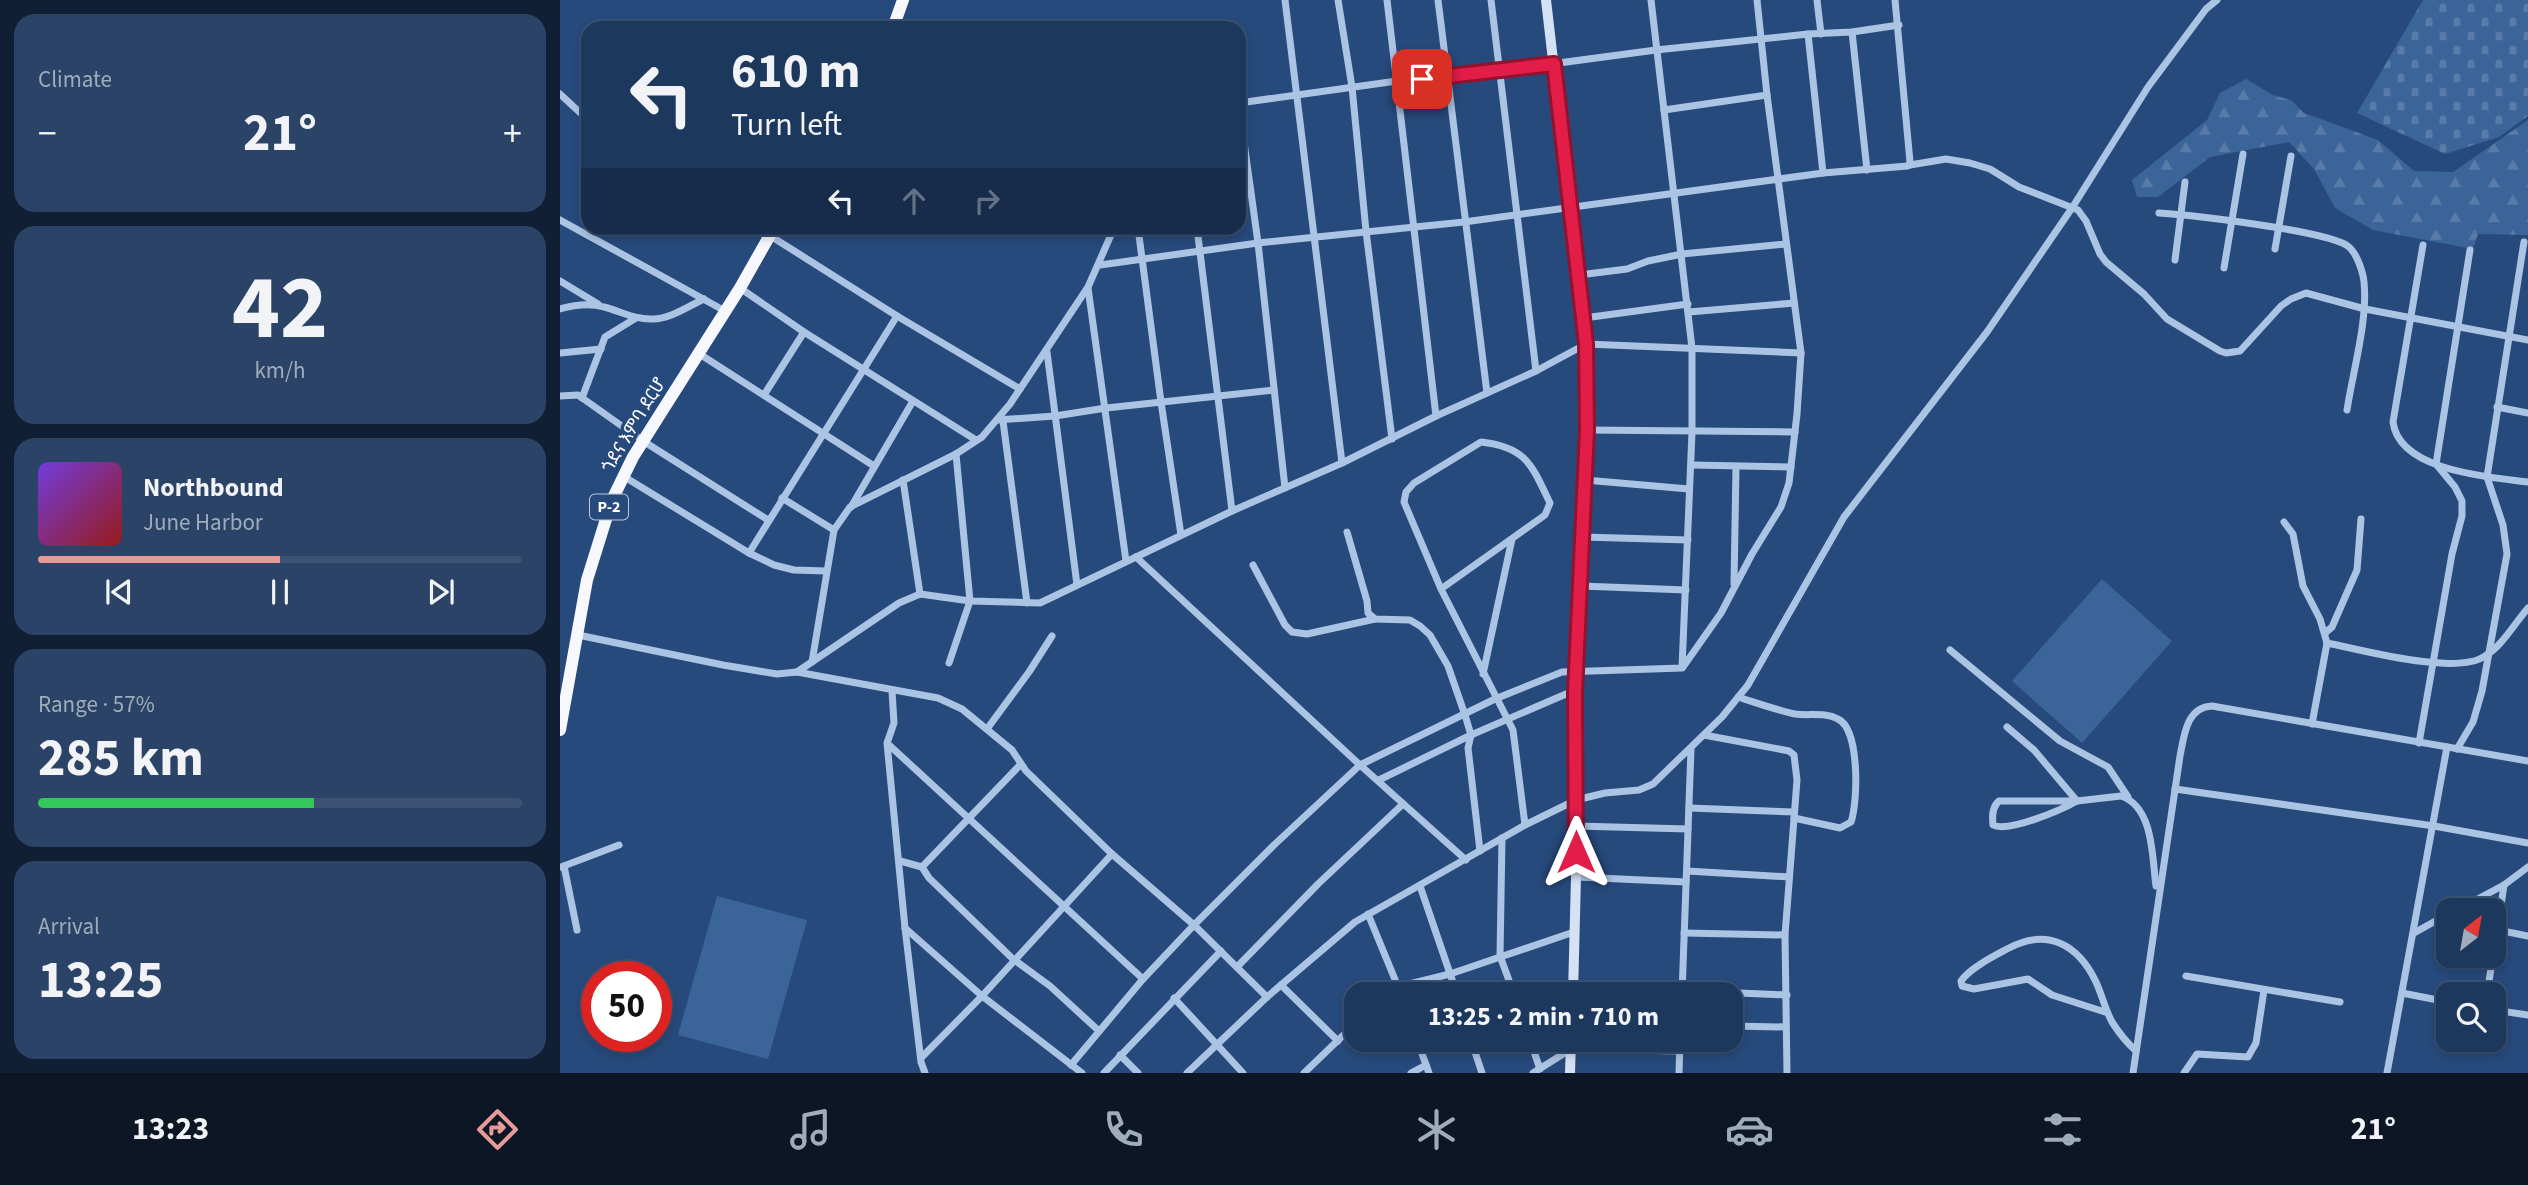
<!DOCTYPE html>
<meta charset="utf-8">
<style>
:root{--surface:#1d385d;--page:#2a4366;--text:#f1f3f6;--muted:#a0acbc;--line:#3b5272;--accent:#e69b98}
body{margin:0;font-family:"Source Sans 3","Noto Sans Ethiopic",sans-serif;background:var(--page);color:var(--text);height:100vh;display:flex;flex-direction:column;font-size:26px;white-space:nowrap}
*{box-sizing:border-box;margin:0}
p{font-size:23px;color:var(--muted)}
.icon{flex:none;width:38px;height:38px;fill:none;stroke:currentColor;stroke-width:2;stroke-linecap:round;stroke-linejoin:round}
.map{position:relative;flex:1;overflow:hidden}
.drawer{display:flex;flex-direction:column;gap:14px;padding:14px;background:#101f33;width:560px}
.drawer>*{flex:none}
.top-card{position:absolute;left:21px;top:21px;width:665px;height:214px;border-radius:21px;box-shadow:0 4px 10px #0003,0 0 0 2px var(--line);background:#1d385d;color:var(--text);overflow:hidden}
.needle{width:46px;rotate:31deg}
.tools{position:absolute;left:1876px;top:898px;display:grid;gap:14px}
.tools a{display:grid;place-items:center;width:70px;height:70px;border-radius:14px;background:var(--surface);box-shadow:0 4px 10px #0003,0 0 0 2px var(--line);font-size:35px}
.speed{position:absolute;left:21px;top:961px;display:flex;gap:14px;font-size:35px;font-weight:700;text-align:center}
.speed>*{display:grid;place-content:center;width:91px;height:91px;border-radius:50%;background:var(--surface);box-shadow:0 4px 10px #0003,0 0 0 2px var(--line);line-height:1}
.speed .limit{border:10px solid #d22;background:#fff;color:#111}
.pin{position:absolute;display:grid;place-items:center;width:60px;height:60px;color:#fff;margin:-30px;border-radius:14px;box-shadow:0 4px 10px #0006}
.me{position:absolute;width:77px;margin:-38px;rotate:0deg;stroke-linejoin:round;filter:drop-shadow(0 0 5px #0008)}
.turn{display:flex;align-items:center;gap:24px;height:147px;padding:0 35px;font-size:32px}
.turn .icon{width:91px;height:91px;stroke-width:2.5}
.turn b{display:block;font-size:49px;line-height:60px}
.lanes{display:flex;align-items:center;height:66px;padding:0 35px;background:#0003;justify-content:center;gap:35px;direction:ltr}
.lanes .off{opacity:.35}
.big{font-size:52px;font-weight:700;line-height:1.1}
.drawer .tile{flex:1;display:flex;flex-direction:column;justify-content:center;gap:10px;min-width:0;padding:0 24px;border-radius:21px;background:var(--page)}
.drawer .dial{align-items:center;gap:0}
.dial b{font-size:91px;line-height:1}
.song{display:flex;align-items:center;gap:21px}
.cover{width:84px;height:84px;border-radius:10px;background:linear-gradient(135deg,hsl(260 70% 55%),hsl(0 70% 35%))}
.played{height:7px;border-radius:4px;background:linear-gradient(90deg,var(--accent) 50%,var(--line) 50%)}
.keys{display:flex;justify-content:space-around;direction:ltr}
.heat{display:flex;justify-content:space-between;align-items:center;font-size:38px;direction:ltr}
.charge{height:10px;border-radius:5px;background:linear-gradient(90deg,#34c759 57%,var(--line) 0)}
.trip{position:absolute;left:784px;top:982px;width:399px;height:70px;border-radius:21px;background:var(--surface);box-shadow:0 4px 10px #0003,0 0 0 2px var(--line);font-weight:700;line-height:70px;text-align:center}
.menu{display:flex;height:112px;justify-content:space-around;align-items:center;background:#0c1625;color:var(--muted)}
.menu .icon{width:49px;height:49px}
.menu .active{color:var(--accent)}
.menu b{font-size:32px;color:var(--text)}
main{display:flex;flex:1;min-height:0}
.map>svg:first-child{display:block}
</style>
<main>
<section class="drawer">
<div class="tile"><p>Climate</p>
<div class="heat"><a>−</a><b class="big">21°</b><a>+</a></div>
</div>
<div class="tile dial"><b>42</b><p>km/h</p></div>
<div class="tile">
<div class="song"><i class="cover"></i><div><b>Northbound</b><p>June Harbor</p></div></div>
<div class="played"></div>
<div class="keys"><svg class="icon" aria-label="previous" viewBox="0 0 24 24"><path d="M18 5L8 12l10 7zM5 5v14"/></svg><svg class="icon" aria-label="pause" viewBox="0 0 24 24"><path d="M8 5v14M16 5v14"/></svg><svg class="icon" aria-label="next" viewBox="0 0 24 24"><path d="M6 5l10 7-10 7zM19 5v14"/></svg></div>
</div>
<div class="tile"><p>Range · 57%</p><b class="big">285 km</b><div class="charge"></div></div>
<div class="tile"><p>Arrival</p><b class="big">13:25</b></div>
</section>
<div class="map">
<svg width="1968" height="1073" viewBox="0 0 1968 1073">
<defs>
<pattern id="forest-firs" width="22" height="20" patternUnits="userSpaceOnUse" patternTransform="scale(1.75)"><rect width="22" height="20" fill="#3b6499"/><path d="M5 1l3.5 6h-7zM16 11l3.5 6h-7z" fill="#587ba8"/></pattern>
<pattern id="cemetery-stones" width="16" height="16" patternUnits="userSpaceOnUse" patternTransform="scale(1.75)"><rect width="16" height="16" fill="#3b6499"/><path d="M2 7V4a2 2 0 0 1 4 0v3zM10 15v-3a2 2 0 0 1 4 0v3z" fill="#587ba8"/></pattern>
</defs>
<rect width="100%" height="100%" fill="#274a7c"/>
<!-- green -->
<g fill="#3b6499">
<path d="M 1542,579 L 1612,641 L 1522,743 L 1452,681 Z"/>
<path d="M 157,896 L 247,920 L 208,1059 L 118,1035 Z"/>
</g>
<!-- forest -->
<path fill="url(#forest-firs)" d="M 1686,79 L 1713,95 L 1731,100 L 1744,113 L 1818,140 L 1854,171 L 1893,172 L 1968,120 L 1968,235 L 1918,234 L 1913,249 L 1813,230 L 1775,208 L 1754,169 L 1729,142 L 1650,157 L 1598,197 L 1577,197 L 1572,180 L 1647,120 L 1660,93 Z"/>
<!-- cemetery -->
<path fill="url(#cemetery-stones)" d="M 1863,0 L 1968,0 L 1968,116 L 1939,137 L 1885,154 L 1797,113 Z"/>
<g fill="none" stroke-linecap="round" stroke-linejoin="round">
<!-- minor -->
<g stroke="#acc4e4" stroke-width="7">
<path d="M 725,0 L 782,463"/>
<path d="M 778,0 L 792,87 L 806,231 L 832,439"/>
<path d="M 827,0 L 876,416"/>
<path d="M 878,0 L 927,393"/>
<path d="M 931,0 L 976,371"/>
<path d="M 1257,0 L 1261,34"/>
<path d="M 1292,32 L 1307,170"/>
<path d="M 1248,34 L 1263,173"/>
<path d="M 0,94 L 28,120"/>
<path d="M 679,103 L 837,81 L 939,71 L 1096,50 L 1248,34 L 1292,32 L 1339,25"/>
<path d="M 679,106 L 698,243 L 725,488"/>
<path d="M 1104,110 L 1207,95"/>
<path d="M 1350,165 L 1386,159 L 1410,163 L 1430,169 L 1459,187 L 1518,210 L 1526,221 L 1540,254 L 1546,262 L 1584,294 L 1607,319 L 1660,351 L 1666,353 L 1680,351 L 1721,306 L 1731,299 L 1746,293 L 1805,309 L 1968,340"/>
<path d="M 1599,213 C 1630,215 1771,231 1789,247 C 1797,254 1803,272 1804,282 C 1808,320 1793,371 1787,410"/>
<path d="M 0,220 L 165,311"/>
<path d="M 170,228 L 209,235 L 337,316 L 460,389 L 528,287 L 554,228"/>
<path d="M 578,228 L 601,402 L 621,535"/>
<path d="M 637,228 L 672,511"/>
<path d="M 1863,245 L 1833,422 C 1839,471 1929,477 1968,482"/>
<path d="M 1715,249 L 1731,156"/>
<path d="M 1615,260 L 1625,182"/>
<path d="M 540,265 L 698,243 L 904,222 L 1263,173 L 1348,166 L 1350,162 L 1335,0"/>
<path d="M 1664,268 L 1683,154"/>
<path d="M 1019,275 L 1067,269 L 1088,261 L 1122,254 L 1226,244"/>
<path d="M 0,281 L 38,304"/>
<path d="M 180,288 L 244,332 L 416,440"/>
<path d="M 528,288 L 566,561"/>
<path d="M 0,309 C 14,305 30,303 44,307 C 60,311 75,320 93,319 C 110,319 129,306 144,299"/>
<path d="M 1129,312 L 1234,303"/>
<path d="M 1024,318 L 1128,304"/>
<path d="M 487,352 L 517,585"/>
<path d="M 0,353 L 41,349"/>
<path d="M 138,353 L 314,466"/>
<path d="M 204,395 L 244,332"/>
<path d="M 0,396 L 18,395 L 83,441 L 208,520"/>
<path d="M 22,398 L 45,337 L 76,318"/>
<path d="M 1937,407 L 1968,413"/>
<path d="M 437,420 L 495,416 L 546,408 L 714,390"/>
<path d="M 443,421 L 467,603"/>
<path d="M 1027,430 L 1235,432"/>
<path d="M 1131,465 L 1231,467"/>
<path d="M 63,476 L 189,553 L 214,565 L 234,570 L 266,571"/>
<path d="M 343,480 L 360,594"/>
<path d="M 1025,480 L 1129,489"/>
<path d="M 222,498 L 274,530"/>
<path d="M 291,507 L 353,401"/>
<path d="M 1724,522 L 1733,534 L 1743,586 L 1760,619 L 1767,643 L 1752,724"/>
<path d="M 787,532 L 807,601 L 808,613 L 815,619 L 850,620 L 860,626 L 870,635 L 888,666 L 905,715 L 911,735 L 908,748 L 920,851"/>
<path d="M 1022,537 L 1128,540"/>
<path d="M 189,553 L 337,316"/>
<path d="M 576,557 L 800,765 L 906,860"/>
<path d="M 693,565 L 725,625 L 732,632 L 747,634 L 815,619"/>
<path d="M 1174,584 L 1176,467"/>
<path d="M 1021,586 L 1126,590"/>
<path d="M 881,589 L 985,515 L 990,503 C 972,466 967,447 921,442 L 854,483 L 846,492 L 844,502 L 881,589 L 953,730 L 965,825"/>
<path d="M 1765,633 L 1772,627 L 1797,570 L 1801,519"/>
<path d="M 18,635 L 163,665 L 217,674 L 237,672 L 378,698 L 402,709 L 452,750 L 466,771 L 552,854 L 634,925 L 707,997"/>
<path d="M 1767,643 C 1802,650 1897,676 1925,656 C 1943,645 1954,624 1968,608"/>
<path d="M 1390,650 L 1500,741 L 1548,767 L 1568,797"/>
<path d="M 252,662 L 274,530 L 290,507 L 396,454 L 422,437 L 450,404 L 460,389"/>
<path d="M 389,663 L 410,601 L 396,454"/>
<path d="M 1123,667 L 1161,613 L 1192,554 L 1221,507 L 1229,483 L 1237,414 L 1241,353 L 1207,95 L 1197,0"/>
<path d="M 237,672 L 339,603 L 360,594 L 410,601 L 480,603 L 672,511 L 782,463 L 876,416 L 976,371 L 1026,344 L 1241,353"/>
<path d="M 923,674 L 952,539"/>
<path d="M 332,691 L 334,723 L 327,743 L 345,928 L 361,1062 L 365,1073"/>
<path d="M 1178,697 C 1197,703 1216,710 1235,714 C 1249,716 1265,712 1278,719 C 1300,729 1298,802 1291,822 L 1280,828 L 1234,818"/>
<path d="M 1447,727 L 1474,750 L 1517,801"/>
<path d="M 427,729 L 469,672 L 492,636"/>
<path d="M 1144,735 L 1229,751 L 1234,755 L 1237,780 L 1225,935 L 1227,1073"/>
<path d="M 1859,743 L 1892,554 L 1902,516 L 1902,501 L 1895,487 L 1876,464 L 1910,250"/>
<path d="M 328,744 L 583,979"/>
<path d="M 1897,749 L 1913,722 L 1922,691 L 1947,554 L 1943,525 L 1927,477 L 1964,242"/>
<path d="M 819,780 L 911,735 L 1006,694 L 1015,693"/>
<path d="M 1615,789 L 1874,826 L 1968,843"/>
<path d="M 1517,801 C 1501,810 1448,833 1433,825 C 1432,816 1432,807 1439,801 L 1517,801 L 1561,796 C 1594,807 1592,858 1596,886"/>
<path d="M 1129,808 L 1234,812"/>
<path d="M 1016,826 L 1128,829"/>
<path d="M 942,838 L 940,956 L 954,994"/>
<path d="M 340,861 L 362,867 L 369,878 L 453,959 L 490,986 L 539,1031"/>
<path d="M 4,866 L 17,930"/>
<path d="M 1,867 L 59,845"/>
<path d="M 362,867 L 460,765"/>
<path d="M 1127,871 L 1229,877"/>
<path d="M 1016,877 L 1126,882"/>
<path d="M 860,886 L 897,994"/>
<path d="M 1897,910 L 1944,885 L 1968,867"/>
<path d="M 808,914 L 841,994"/>
<path d="M 345,928 L 422,996 L 522,1073"/>
<path d="M 1938,930 L 1968,936"/>
<path d="M 1124,933 L 1225,935"/>
<path d="M 1854,933 L 1888,914"/>
<path d="M 1934,953 L 1944,885"/>
<path d="M 677,967 L 758,884 L 843,804"/>
<path d="M 1626,976 L 1780,1002"/>
<path d="M 721,985 L 778,1041"/>
<path d="M 1013,986 L 1227,995"/>
<path d="M 1842,993 L 1888,1002"/>
<path d="M 825,994 L 833,988 L 890,974 L 1014,932"/>
<path d="M 1122,994 L 1131,749"/>
<path d="M 1927,994 L 1933,956"/>
<path d="M 614,998 L 683,1073"/>
<path d="M 1934,1010 L 1968,1015"/>
<path d="M 1548,1013 L 1492,995 L 1468,979 L 1414,989 L 1402,986 L 1401,981 C 1410,968 1434,956 1449,948 C 1487,928 1518,944 1536,982 C 1542,995 1545,1009 1552,1022 C 1559,1033 1566,1042 1576,1051"/>
<path d="M 1171,1026 L 1226,1027"/>
<path d="M 857,1040 L 869,1073"/>
<path d="M 911,1040 L 922,1073"/>
<path d="M 970,1040 L 980,1069"/>
<path d="M 560,1055 L 578,1073"/>
<path d="M 361,1058 L 422,996 L 552,854"/>
<path d="M 511,1065 L 583,979 L 634,925 L 714,845 L 800,765 L 935,699 L 1002,672 L 1122,668 L 1132,432 L 1132,348 L 1091,0"/>
<path d="M 544,1073 L 661,951"/>
<path d="M 627,1073 L 707,997 L 795,922 L 965,825 L 1016,800 L 1045,793 L 1079,790 L 1093,784 L 1162,717 L 1188,685 L 1284,517 L 1427,332 L 1512,208 L 1588,87 L 1646,9 L 1657,0"/>
<path d="M 744,1073 L 796,1023"/>
<path d="M 851,1073 L 866,1065"/>
<path d="M 973,1073 L 1011,1049 L 1119,1051"/>
<path d="M 1119,1073 L 1120,1040"/>
<path d="M 1573,1073 L 1620,756 C 1624,737 1626,707 1652,706 L 1968,761"/>
<path d="M 1624,1073 L 1637,1054 L 1688,1057 L 1696,1043 L 1704,990"/>
<path d="M 1827,1073 L 1887,747"/>
</g>
<!-- secondary -->
<g stroke="#d5e2f4" stroke-width="10">
<path d="M 986,0 L 1026,344 L 1027,430 L 1015,693 L 1016,877 L 1013,994"/>
<path d="M 1010,1073 L 1011,1040"/>
</g>
<!-- trunk -->
<g stroke="#f6f8fe" stroke-width="12">
<path d="M 333,28 L 343,0"/>
<path d="M 0,730 L 27,580 L 52,500 L 73,457 L 180,288 L 214,228"/>
</g>
</g>
<g fill="none" stroke-linecap="round" stroke-linejoin="round">
<defs>
<path id="route" d="M 862,79 L 994,64 L 1026,344 L 1027,430 L 1015,693 L 1016,852"/>
</defs>
<!-- route casing -->
<use href="#route" stroke="#92132f" stroke-width="18"/>
<!-- route -->
<use href="#route" stroke="#e11d48" stroke-width="12"/>
</g>
<g text-anchor="middle" dominant-baseline="central" stroke-width="7" stroke-linejoin="round" paint-order="stroke">
<!-- shield labels -->
<rect fill="#274a7c" stroke="#bec9d8" stroke-width="2" x="30" y="494.5" width="38" height="25" rx="5"/>
<g font-size="16" font-weight="bold" fill="#fff">
<text x="49" y="507">P-2</text>
</g>
<!-- street labels -->
<g font-size="18" fill="#fff" stroke="#274a7c">
<text transform="translate(74 425) rotate(-59)">ጎደና እምባ ደርሆ</text>
</g>
</g>
</svg>
<div class="tools">
<a><svg class="needle" viewBox="-14 -14 28 28"><path d="M0-13l5 13h-10z" fill="#e53935"/><path d="M0 13l5-13h-10z" fill="#a0acbc"/></svg></a>
<a><svg class="icon" aria-label="search" viewBox="0 0 24 24"><circle cx="10" cy="10" r="6"/><path d="M15 15l6 6"/></svg></a>
</div>
<div class="speed"><div class="limit">50</div></div>
<div class="pin" style="left:862px;top:79px;background:#d93025"><svg class="icon" aria-label="arrive" viewBox="0 0 24 24"><path d="M6 21V4h12l-3 4 3 4H6"/></svg></div>
<svg class="me" style="left:1016px;top:852px" viewBox="-20 -20 40 40"><path d="M0-17L14 15 0 8-14 15z" fill="#e11d48" stroke="#fff" stroke-width="4"/></svg>
<div class="trip">13:25 · 2 min · 710 m</div>
<div class="top-card">
<div class="turn"><svg class="icon" aria-label="left" viewBox="0 0 24 24"><path d="M17 20v-9H6M10 6l-5 5 5 5"/></svg><div><b>610 m</b>Turn left</div></div>
<div class="lanes"><svg class="icon" aria-label="left" viewBox="0 0 24 24"><path d="M17 20v-9H6M10 6l-5 5 5 5"/></svg><svg class="icon off" aria-label="ahead" viewBox="0 0 24 24"><path d="M12 20V5M6 11l6-6 6 6"/></svg><svg class="icon off" aria-label="right" viewBox="0 0 24 24"><path d="M7 20v-9h11M14 6l5 5-5 5"/></svg></div>
</div>
</div>
</main>
<nav class="menu">
<b>13:23</b>
<svg class="icon active" aria-label="directions" viewBox="0 0 24 24"><path d="M12 3l9 9-9 9-9-9zM9 14v-3h6M13 9l2 2-2 2"/></svg>
<svg class="icon" aria-label="music" viewBox="0 0 24 24"><path d="M9 18V5l10-2v13"/><circle cx="6" cy="18" r="3"/><circle cx="16" cy="16" r="3"/></svg>
<svg class="icon" aria-label="phone" viewBox="0 0 24 24"><path d="M5 4h4l2 5-3 2q2 4 5 5l2-3 5 2v4C11 20 4 13 5 4z"/></svg>
<svg class="icon" aria-label="climate" viewBox="0 0 24 24"><path d="M12 3v18M4 7l16 10M4 17L20 7"/></svg>
<svg class="icon" aria-label="car" viewBox="0 0 24 24"><path d="M5 17H2v-5l4-1 3-4h7l3 4 3 1v5h-3M9 17h6M6 11h13"/><circle cx="7" cy="17" r="2"/><circle cx="17" cy="17" r="2"/></svg>
<svg class="icon" aria-label="filters" viewBox="0 0 24 24"><path d="M4 7h16M4 17h16"/><circle cx="9" cy="7" r="2"/><circle cx="15" cy="17" r="2"/></svg>
<b>21°</b>
</nav>
